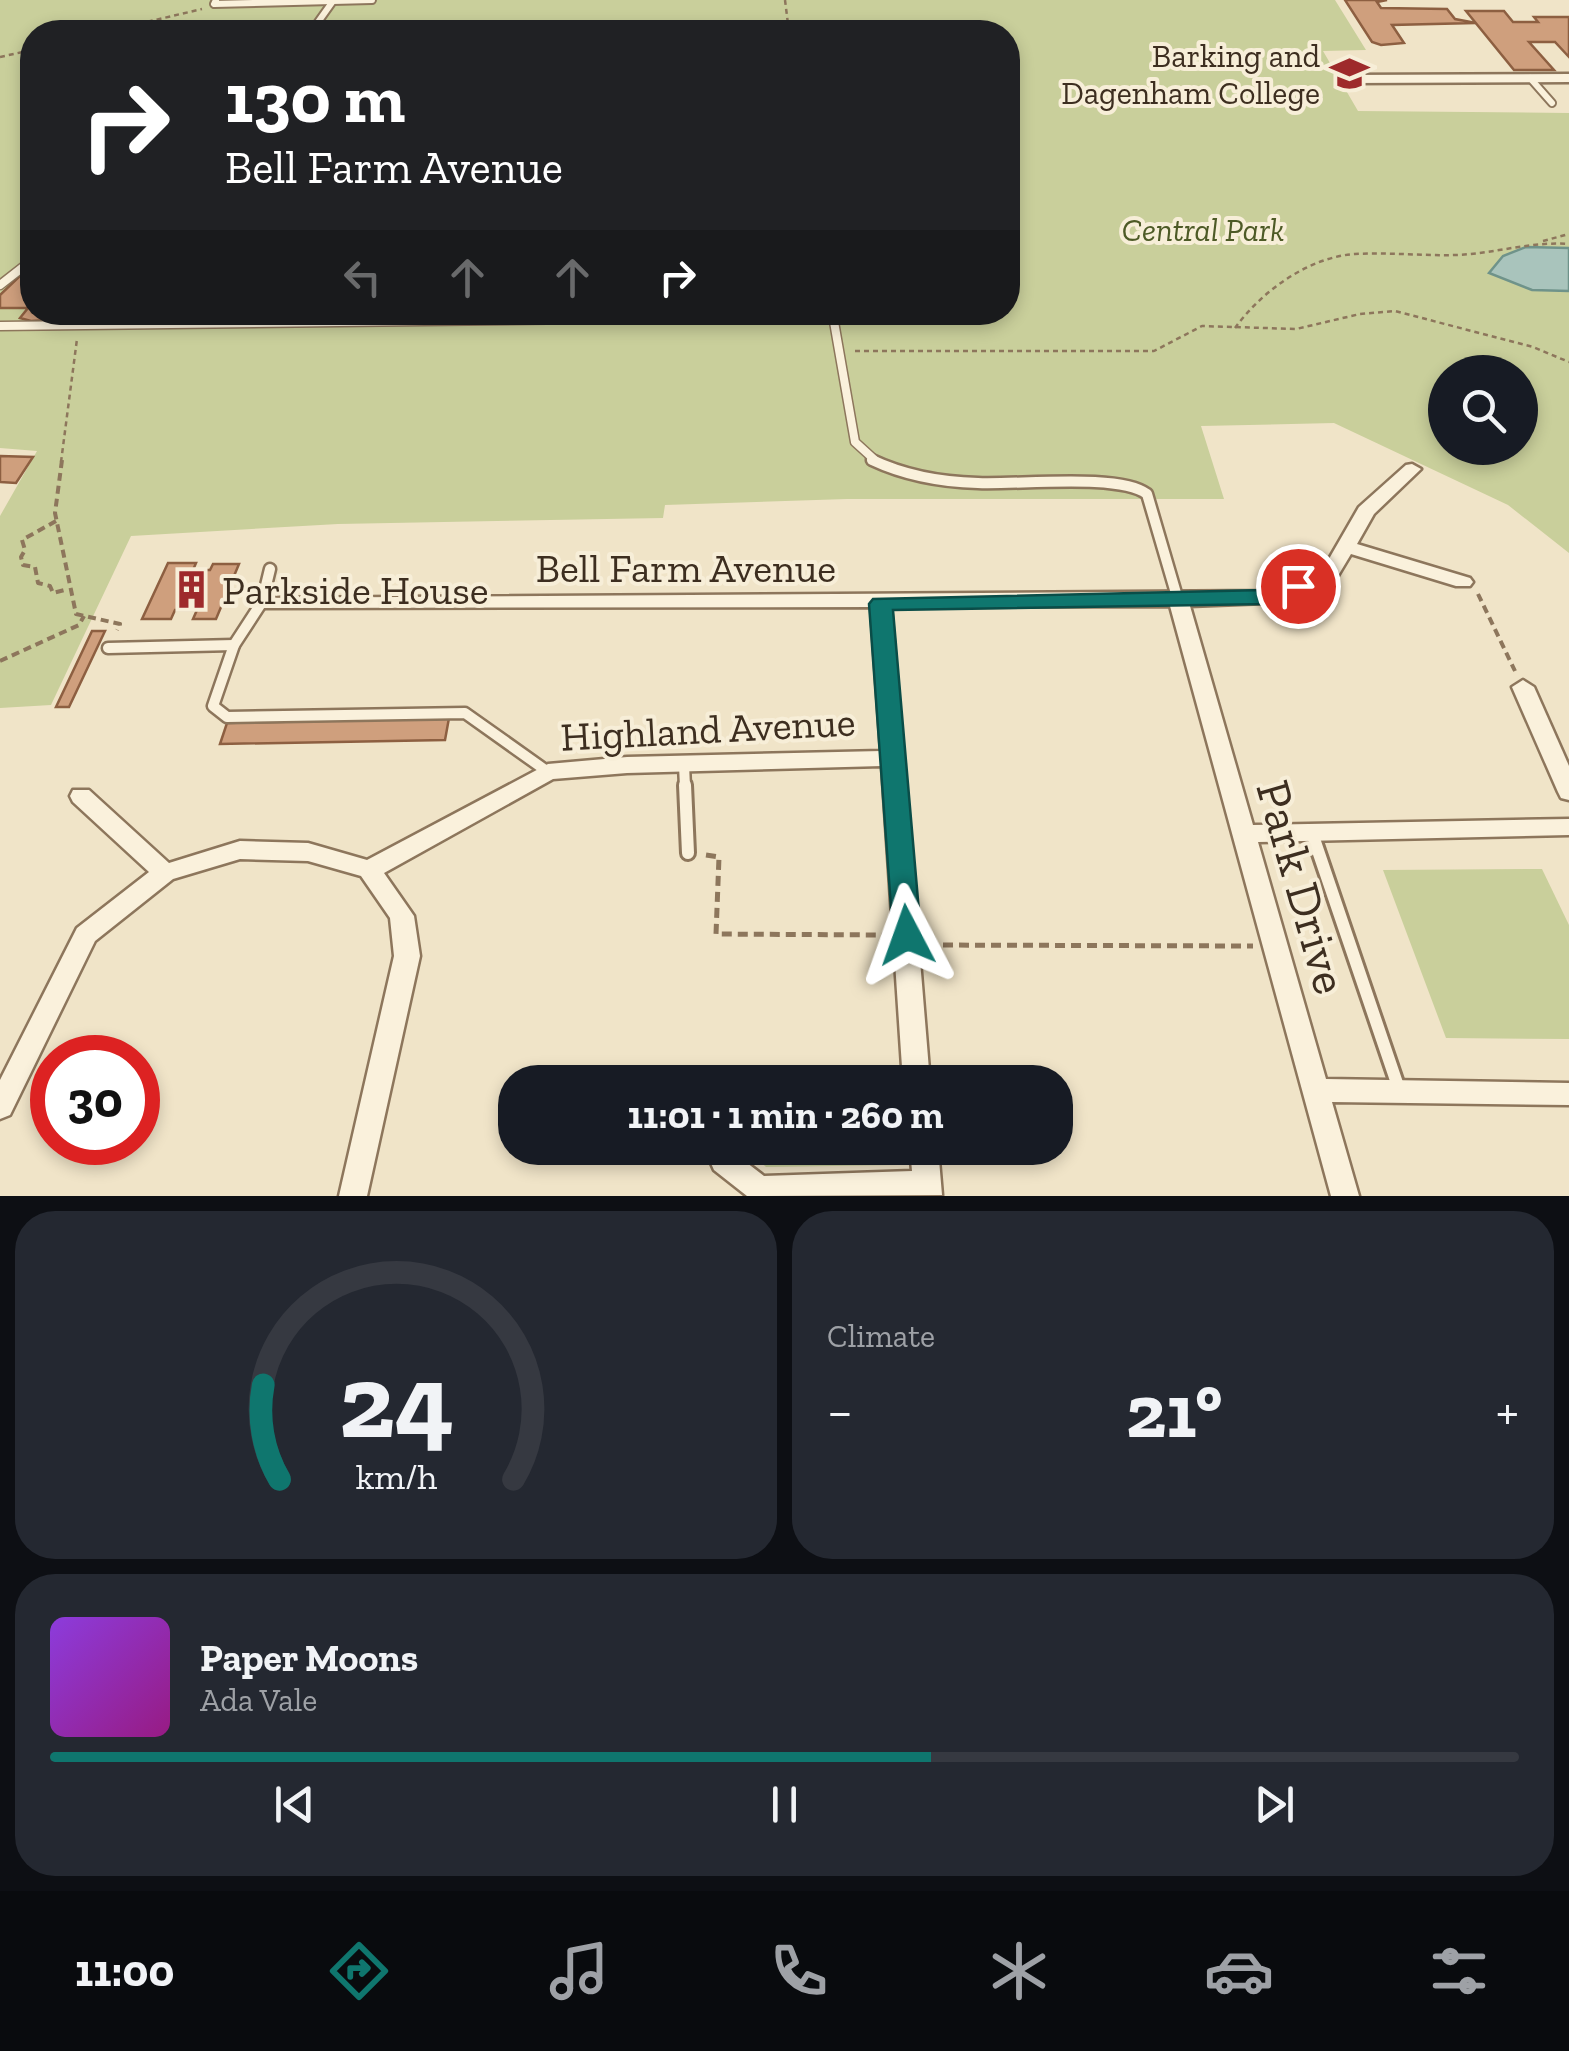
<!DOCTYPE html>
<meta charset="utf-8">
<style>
:root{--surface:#171b24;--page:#242831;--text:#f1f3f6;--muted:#9ea1a6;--line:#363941;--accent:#0f766e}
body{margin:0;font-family:"Zilla Slab",serif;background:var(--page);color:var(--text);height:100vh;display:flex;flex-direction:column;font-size:38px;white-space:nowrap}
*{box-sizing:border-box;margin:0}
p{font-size:32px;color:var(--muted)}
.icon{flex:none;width:55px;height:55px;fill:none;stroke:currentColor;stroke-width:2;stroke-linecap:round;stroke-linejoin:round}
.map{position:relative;height:1196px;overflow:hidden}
.sheet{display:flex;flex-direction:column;gap:15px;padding:15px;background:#0d0f14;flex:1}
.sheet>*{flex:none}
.top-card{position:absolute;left:20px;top:20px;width:1000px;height:305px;border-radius:40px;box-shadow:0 5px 15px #0003;background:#202124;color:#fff;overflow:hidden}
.controls{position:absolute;left:1428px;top:355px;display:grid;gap:20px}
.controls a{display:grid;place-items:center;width:110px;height:110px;border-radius:50%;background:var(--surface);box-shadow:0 5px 15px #0003;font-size:50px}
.speed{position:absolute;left:30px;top:1035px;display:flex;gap:20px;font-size:50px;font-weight:700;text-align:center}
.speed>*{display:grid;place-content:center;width:130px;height:130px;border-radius:50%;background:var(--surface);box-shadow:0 5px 15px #0003;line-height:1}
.speed .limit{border:15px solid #d22;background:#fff;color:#111}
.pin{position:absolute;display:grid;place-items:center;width:85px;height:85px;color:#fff;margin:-42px;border:5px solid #fff;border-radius:50%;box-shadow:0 2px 10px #0007}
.me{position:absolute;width:110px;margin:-55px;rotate:356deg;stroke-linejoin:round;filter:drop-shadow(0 0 8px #0008)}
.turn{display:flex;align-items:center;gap:35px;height:210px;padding:0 40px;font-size:45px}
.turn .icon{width:130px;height:130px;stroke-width:2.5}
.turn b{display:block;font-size:70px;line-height:85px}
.lanes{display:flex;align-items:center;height:95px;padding:0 40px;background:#0003;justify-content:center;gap:50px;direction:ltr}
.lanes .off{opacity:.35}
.big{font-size:75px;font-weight:800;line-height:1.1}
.sheet .tile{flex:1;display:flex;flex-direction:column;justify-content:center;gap:15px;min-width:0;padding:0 35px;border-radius:40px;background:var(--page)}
.sheet .dial{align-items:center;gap:0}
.dial svg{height:260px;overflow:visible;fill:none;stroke:var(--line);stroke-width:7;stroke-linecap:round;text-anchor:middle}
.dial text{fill:var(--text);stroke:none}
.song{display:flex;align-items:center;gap:30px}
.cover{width:120px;height:120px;border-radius:15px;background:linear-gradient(135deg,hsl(270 70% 55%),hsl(310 70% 35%))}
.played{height:10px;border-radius:5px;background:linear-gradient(90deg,var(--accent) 60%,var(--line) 60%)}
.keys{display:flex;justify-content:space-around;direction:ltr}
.heat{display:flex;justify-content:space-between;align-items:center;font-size:55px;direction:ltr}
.sheet .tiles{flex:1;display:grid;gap:15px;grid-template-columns:1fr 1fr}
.tile:last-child{grid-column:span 2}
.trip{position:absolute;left:498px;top:1065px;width:575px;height:100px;border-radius:40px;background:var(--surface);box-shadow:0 5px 15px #0003;font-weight:800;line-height:100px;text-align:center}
.menu{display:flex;height:160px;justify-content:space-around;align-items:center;background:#090b0e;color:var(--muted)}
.menu .icon{width:70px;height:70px}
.menu .active{color:var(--accent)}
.menu b{font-size:45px;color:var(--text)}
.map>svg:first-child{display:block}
</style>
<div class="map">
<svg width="1569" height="1196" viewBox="0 0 1569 1196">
<rect width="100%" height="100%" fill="#f0e4c8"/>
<!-- green -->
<g fill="#c9cf9b" fill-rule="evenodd">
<path d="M 0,0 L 1335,0 L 1366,50 L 1323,51 L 1358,111 L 1569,113 L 1569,553 L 1508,505 L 1334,423 L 1201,426 L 1224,499 L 847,499 L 665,505 L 663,518 L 338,524 L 131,536 L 51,705 L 0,708 L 0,516 L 37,451 L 0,448 ZM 32,32 L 1008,32 L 1008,312 L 32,312 ZM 1445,372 L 1520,372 L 1520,448 L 1445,448 Z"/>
<path d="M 1542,869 L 1569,925 L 1569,1039 L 1446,1038 L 1383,870 Z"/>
<path d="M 745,1148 L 897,1148 L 898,1165 L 766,1167 Z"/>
</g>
<!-- water -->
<path fill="#a9c4bc" stroke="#6f938a" stroke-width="2.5" d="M 1526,247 L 1569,248 L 1569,291 L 1532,290 L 1489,273 L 1503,256 Z"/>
<!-- building -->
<g fill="#cf9f7d" stroke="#8d5f41" stroke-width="2.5">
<path d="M 1345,0 L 1387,0 L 1377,2 L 1381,8 L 1447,9 L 1455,19 L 1476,23 L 1392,25 L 1404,43 L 1381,45 L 1372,42 Z"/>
<path d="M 1466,11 L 1504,11 L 1513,22 L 1538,22 L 1534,17 L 1569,17 L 1569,57 L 1555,42 L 1529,42 L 1554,70 L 1514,70 Z"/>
<path d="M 25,271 L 32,271 L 32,312 L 77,312 L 73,319 L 31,321 L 20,318 L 28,308 L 0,308 L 0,295 Z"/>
<path d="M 0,456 L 33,457 L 16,483 L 0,482 Z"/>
<path d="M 168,563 L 196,563 L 193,570 L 210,570 L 213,564 L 239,564 L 216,619 L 193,619 L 197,610 L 175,610 L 171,619 L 142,619 Z"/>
<path d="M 92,631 L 105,631 L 69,707 L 56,707 Z"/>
<path d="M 449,718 L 445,740 L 220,744 L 227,723 Z"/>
</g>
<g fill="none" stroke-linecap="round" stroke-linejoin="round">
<defs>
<g id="service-far3">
<path d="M 216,0 L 214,4 L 372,0"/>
<path d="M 311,32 L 333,1"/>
<path d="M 1530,78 L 1552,103"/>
</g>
<g id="service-far2">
<path d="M 0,285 L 32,260"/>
<path d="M 0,326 L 833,316 L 855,442 L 877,462"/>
</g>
<g id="service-far1">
<path d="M 872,460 C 906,476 940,482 978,483 C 1017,485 1120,473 1147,494 L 1178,600"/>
<path d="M 270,569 L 262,602 L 234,645 L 213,706 L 227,717 L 465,713 L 548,772"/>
<path d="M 108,648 L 234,645"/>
<path d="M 684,765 L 685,787"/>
</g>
<g id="service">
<path d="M 685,785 L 688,853"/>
<path d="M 1312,833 L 1400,1092"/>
</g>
<g id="minor">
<path d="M 1569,74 L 1569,82 L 1350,83 L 1344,79 L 1350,75 Z"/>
<path d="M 1412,464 L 1421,469 L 1374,514 L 1357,544 L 1470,578 L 1473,582 L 1470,586 L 1456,586 L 1351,554 L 1336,579 L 1266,603 L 1190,606 L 1253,825 L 1569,819 L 1569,835 L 1258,842 L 1326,1079 L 1569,1083 L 1569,1105 L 1332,1102 L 1359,1196 L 1331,1196 L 1170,606 L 891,607 L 930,1082 L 903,1082 L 882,766 L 627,773 L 553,779 L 384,873 L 414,916 L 420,956 L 367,1196 L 339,1196 L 394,956 L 390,918 L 361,876 L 308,861 L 240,859 L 173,879 L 95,941 L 10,1115 L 0,1119 L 0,1080 L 77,928 L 149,872 L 73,802 L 70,796 L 73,790 L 89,790 L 169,863 L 240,841 L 308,843 L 367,860 L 548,764 L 627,757 L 881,751 L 871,607 L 262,608 L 255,606 L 252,602 L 255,598 L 1264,591 L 1322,571 L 1359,507 L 1406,465 Z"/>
<path d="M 1523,680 L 1534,687 L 1569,766 L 1569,800 L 1561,798 L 1558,792 L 1512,687 Z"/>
<path d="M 711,1148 L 739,1148 L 738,1156 L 764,1176 L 912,1171 L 910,1148 L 938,1148 L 942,1195 L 747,1196 L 714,1170 L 710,1161 Z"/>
</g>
</defs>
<!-- service-far3 casing -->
<use href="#service-far3" stroke="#8d765c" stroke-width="10"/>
<!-- service-far2 casing -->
<use href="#service-far2" stroke="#8d765c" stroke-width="11"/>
<!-- service-far1 casing -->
<use href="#service-far1" stroke="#8d765c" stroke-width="15"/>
<!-- service casing -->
<use href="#service" stroke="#8d765c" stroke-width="18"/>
<!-- minor casing -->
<use href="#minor" stroke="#8d765c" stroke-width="5"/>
<!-- path-far2 -->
<g stroke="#8d765c" stroke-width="2.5" stroke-dasharray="5 4" stroke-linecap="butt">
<path d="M 785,0 L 789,32"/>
<path d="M 104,32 L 202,9"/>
<path d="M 0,57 L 32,50"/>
<path d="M 1543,241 L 1569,234"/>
<path d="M 1235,328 C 1261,292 1308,257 1355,254 C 1388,252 1422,256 1455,255 C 1494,254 1530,241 1569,244"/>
<path d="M 855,351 L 1154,351 L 1202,326 L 1296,329 L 1360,314 L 1395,311 L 1533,347 L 1569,362"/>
<path d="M 61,462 L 77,339"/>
</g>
<!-- path-far1 -->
<g stroke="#8d765c" stroke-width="4" stroke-dasharray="8 5" stroke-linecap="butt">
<path d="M 62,460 L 55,513 L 76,614 L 120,624 L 117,630"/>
<path d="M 56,521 L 22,540 L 25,550 L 21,557 L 23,565 L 35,567 L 38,583 L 50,586 L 53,593 L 68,589"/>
<path d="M 1478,594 L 1515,671"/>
<path d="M 0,661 L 79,625 L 84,616"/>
</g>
<!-- path -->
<g stroke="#8d765c" stroke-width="5" stroke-dasharray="10 6" stroke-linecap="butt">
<path d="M 706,855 L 719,857 L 716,934 L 882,935"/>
<path d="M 927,945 L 1253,946"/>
</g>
<!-- service-far3 -->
<use href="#service-far3" stroke="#faf1dc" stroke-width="6"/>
<!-- service-far2 -->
<use href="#service-far2" stroke="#faf1dc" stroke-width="8"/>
<!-- service-far1 -->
<use href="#service-far1" stroke="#faf1dc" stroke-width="10"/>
<!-- service -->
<use href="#service" stroke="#faf1dc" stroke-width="12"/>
<!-- minor -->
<use href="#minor" fill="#faf1dc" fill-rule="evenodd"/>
</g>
<!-- route -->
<path fill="#0f766e" stroke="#0a4d48" stroke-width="2.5" d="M 1298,579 L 1309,586 L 1306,591 L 1266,604 L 893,610 L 921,935 L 917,943 L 907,946 L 897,943 L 893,935 L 869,604 L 873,599 L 1264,590 Z"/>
<!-- icons -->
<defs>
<symbol id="university-bare" viewBox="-9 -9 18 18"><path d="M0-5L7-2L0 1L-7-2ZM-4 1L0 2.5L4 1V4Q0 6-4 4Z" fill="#9e2a2b" stroke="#f7eed8" stroke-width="2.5" paint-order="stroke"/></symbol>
<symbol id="building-bare" viewBox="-9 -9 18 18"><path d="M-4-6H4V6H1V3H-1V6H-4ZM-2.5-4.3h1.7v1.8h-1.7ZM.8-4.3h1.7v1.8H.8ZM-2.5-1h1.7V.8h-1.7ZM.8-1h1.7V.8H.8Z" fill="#9e2a2b" stroke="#f7eed8" stroke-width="2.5" paint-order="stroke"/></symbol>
</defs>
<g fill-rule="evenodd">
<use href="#university-bare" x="1322" y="46" width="55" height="55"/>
<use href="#building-bare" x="164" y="562" width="55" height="55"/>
</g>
<g text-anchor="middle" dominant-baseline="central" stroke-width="8" stroke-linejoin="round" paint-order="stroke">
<!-- far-poi labels -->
<g font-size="32" fill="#3d2e20" stroke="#f7eed8" text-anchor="end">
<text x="1320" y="56">Barking and<tspan x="1320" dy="37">Dagenham College</tspan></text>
</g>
<!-- far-park labels -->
<g font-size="32" font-style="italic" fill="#4d5a26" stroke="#f7eed8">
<text x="1203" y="230">Central Park</text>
</g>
<!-- street labels -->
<g font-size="40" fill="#3d2e20" stroke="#f7eed8">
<text x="686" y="568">Bell Farm Avenue</text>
<text transform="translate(708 729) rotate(-3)">Highland Avenue</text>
</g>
<!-- poi labels -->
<g font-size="40" fill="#3d2e20" stroke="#f7eed8" text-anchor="start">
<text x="222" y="590">Parkside House</text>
</g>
<!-- near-street labels -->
<g font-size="48" fill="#3d2e20" stroke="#f7eed8">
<text transform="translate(1302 887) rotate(74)">Park Drive</text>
</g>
</g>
</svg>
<div class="controls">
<a><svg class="icon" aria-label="search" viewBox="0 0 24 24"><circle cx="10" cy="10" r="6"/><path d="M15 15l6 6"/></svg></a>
</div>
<div class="speed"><div class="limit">30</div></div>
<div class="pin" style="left:1298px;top:586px;background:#d93025"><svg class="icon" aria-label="arrive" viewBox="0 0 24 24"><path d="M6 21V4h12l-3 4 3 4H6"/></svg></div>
<svg class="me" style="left:907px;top:935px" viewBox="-20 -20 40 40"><path d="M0-17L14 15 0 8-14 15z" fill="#0f766e" stroke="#fff" stroke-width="4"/></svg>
<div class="trip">11:01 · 1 min · 260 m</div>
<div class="top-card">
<div class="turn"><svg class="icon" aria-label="right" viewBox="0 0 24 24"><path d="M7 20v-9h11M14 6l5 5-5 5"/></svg><div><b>130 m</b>Bell Farm Avenue</div></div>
<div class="lanes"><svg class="icon off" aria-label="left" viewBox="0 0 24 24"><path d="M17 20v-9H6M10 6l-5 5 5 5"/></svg><svg class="icon off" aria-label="ahead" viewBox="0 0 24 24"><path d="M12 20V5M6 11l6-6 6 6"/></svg><svg class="icon off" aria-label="ahead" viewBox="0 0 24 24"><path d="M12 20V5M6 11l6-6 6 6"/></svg><svg class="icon" aria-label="right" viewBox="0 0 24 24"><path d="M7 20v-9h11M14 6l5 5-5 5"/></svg></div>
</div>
</div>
<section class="sheet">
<div class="tiles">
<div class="tile dial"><svg viewBox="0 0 100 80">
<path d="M14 69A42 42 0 1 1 86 69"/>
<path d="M14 69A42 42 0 0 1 9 40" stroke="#0f766e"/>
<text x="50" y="56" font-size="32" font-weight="700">24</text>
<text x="50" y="72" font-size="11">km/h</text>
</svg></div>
<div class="tile"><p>Climate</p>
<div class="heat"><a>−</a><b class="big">21°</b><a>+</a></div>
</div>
<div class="tile">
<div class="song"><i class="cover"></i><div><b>Paper Moons</b><p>Ada Vale</p></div></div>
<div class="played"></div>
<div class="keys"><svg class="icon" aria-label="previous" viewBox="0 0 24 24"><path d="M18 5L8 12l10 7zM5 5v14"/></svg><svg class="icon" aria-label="pause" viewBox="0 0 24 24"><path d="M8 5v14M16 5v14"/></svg><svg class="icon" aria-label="next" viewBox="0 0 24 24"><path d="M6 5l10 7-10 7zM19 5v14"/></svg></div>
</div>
</div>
</section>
<nav class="menu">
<b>11:00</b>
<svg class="icon active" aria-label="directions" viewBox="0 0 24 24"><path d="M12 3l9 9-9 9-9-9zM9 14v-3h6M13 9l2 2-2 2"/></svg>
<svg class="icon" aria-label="music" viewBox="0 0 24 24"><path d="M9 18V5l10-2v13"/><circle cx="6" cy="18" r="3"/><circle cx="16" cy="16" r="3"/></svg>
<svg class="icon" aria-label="phone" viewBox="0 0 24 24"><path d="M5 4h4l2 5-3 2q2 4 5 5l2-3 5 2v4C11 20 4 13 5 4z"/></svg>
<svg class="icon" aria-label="climate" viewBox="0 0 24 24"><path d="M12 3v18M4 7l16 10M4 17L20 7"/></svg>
<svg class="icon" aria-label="car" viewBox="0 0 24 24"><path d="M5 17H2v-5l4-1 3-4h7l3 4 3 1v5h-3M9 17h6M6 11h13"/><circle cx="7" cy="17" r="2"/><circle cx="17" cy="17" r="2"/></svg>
<svg class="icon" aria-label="filters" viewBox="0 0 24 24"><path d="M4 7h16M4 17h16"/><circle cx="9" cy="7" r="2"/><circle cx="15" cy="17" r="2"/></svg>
</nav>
